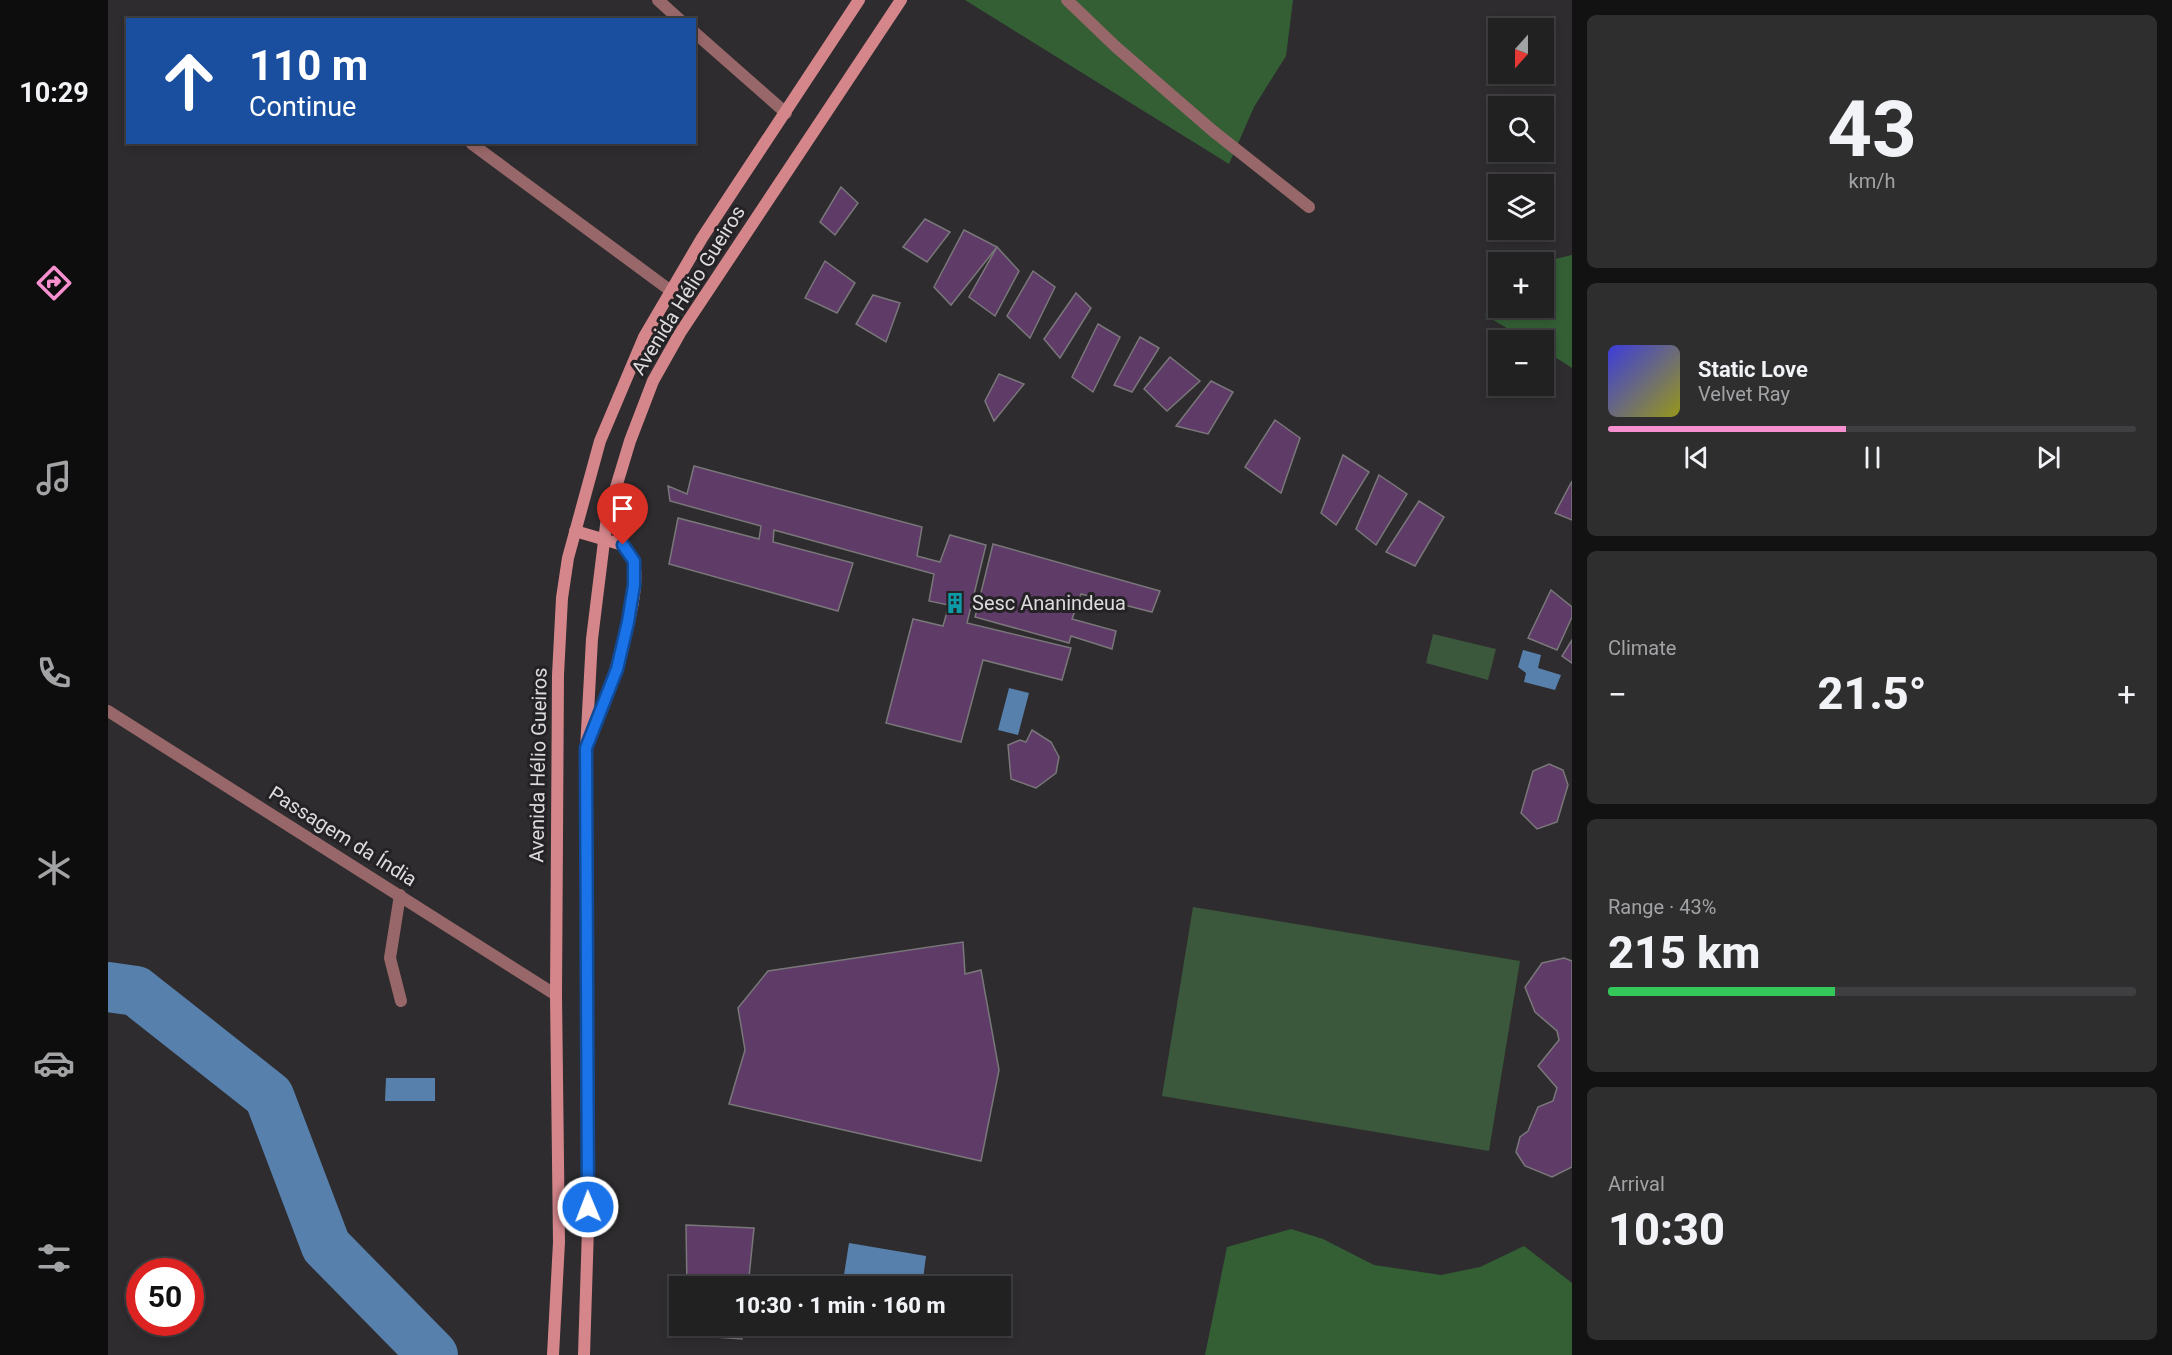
<!DOCTYPE html>
<meta charset="utf-8">
<style>
:root{--surface:#222122;--page:#2e2e2f;--text:#f1f3f6;--muted:#a2a3a5;--line:#3f3e40;--accent:#f690cf}
body{margin:0;font-family:Roboto,sans-serif;background:var(--page);color:var(--text);height:100vh;display:flex;flex-direction:column;font-size:22px;white-space:nowrap}
*{box-sizing:border-box;margin:0}
p{font-size:20px;color:var(--muted)}
.icon{flex:none;width:33px;height:33px;fill:none;stroke:currentColor;stroke-width:2;stroke-linecap:round;stroke-linejoin:round}
.map{position:relative;flex:1;overflow:hidden}
.panel{display:flex;flex-direction:column;gap:15px;padding:15px;background:#131213;width:600px}
.panel>*{flex:none}
.guide{position:absolute;left:18px;top:18px;width:570px;height:126px;border-radius:0px;box-shadow:0 3px 9px #0003,0 0 0 2px var(--line);background:#1a4fa0;color:#fff;overflow:hidden}
.needle{width:39px;rotate:201deg}
.fabs{position:absolute;left:1380px;top:18px;display:grid;gap:12px}
.fabs a{display:grid;place-items:center;width:66px;height:66px;border-radius:0px;background:var(--surface);box-shadow:0 3px 9px #0003,0 0 0 2px var(--line);font-size:30px}
.speed{position:absolute;left:18px;top:1258px;display:flex;gap:12px;font-size:30px;font-weight:700;text-align:center}
.speed>*{display:grid;place-content:center;width:78px;height:78px;border-radius:50%;background:var(--surface);box-shadow:0 3px 9px #0003,0 0 0 2px var(--line);line-height:1}
.speed .limit{border:9px solid #d22;background:#fff;color:#111}
.pin{position:absolute;display:grid;place-items:center;width:51px;height:51px;color:#fff;margin:-62px -26px;border-radius:50% 50% 50% 0;rotate:-45deg;box-shadow:0 0 6px #0007}
.pin .icon{rotate:45deg}
.me{position:absolute;width:66px;margin:-33px;rotate:359deg;stroke-linejoin:round;filter:drop-shadow(0 0 4px #0008)}
.turn{display:flex;align-items:center;gap:21px;height:126px;padding:0 24px;font-size:27px}
.turn .icon{width:78px;height:78px;stroke-width:2.5}
.turn b{display:block;font-size:42px;line-height:51px}
.big{font-size:45px;font-weight:800;line-height:1.1}
.panel .widget{flex:1;display:flex;flex-direction:column;justify-content:center;gap:9px;min-width:0;padding:0 21px;border-radius:9px;background:var(--page)}
.panel .dial{align-items:center;gap:0}
.dial b{font-size:78px;line-height:1}
.song{display:flex;align-items:center;gap:18px}
.cover{width:72px;height:72px;border-radius:9px;background:linear-gradient(135deg,hsl(240 70% 55%),hsl(60 70% 35%))}
.played{height:6px;border-radius:3px;background:linear-gradient(90deg,var(--accent) 45%,var(--line) 45%)}
.keys{display:flex;justify-content:space-around;direction:ltr}
.heat{display:flex;justify-content:space-between;align-items:center;font-size:33px;direction:ltr}
.charge{height:9px;border-radius:4px;background:linear-gradient(90deg,#34c759 43%,var(--line) 0)}
.trip{position:absolute;left:561px;top:1276px;width:342px;height:60px;border-radius:0px;background:var(--surface);box-shadow:0 3px 9px #0003,0 0 0 2px var(--line);font-weight:800;line-height:60px;text-align:center}
main{display:flex;flex:1;min-height:0}
.tab-bar{display:flex;flex-direction:column;width:108px;justify-content:space-around;align-items:center;background:#0e0d0e;color:var(--muted)}
.tab-bar .icon{width:42px;height:42px}
.tab-bar .active{color:var(--accent)}
.tab-bar b{font-size:27px;color:var(--text)}
.map>svg:first-child{display:block}
</style>
<main>
<nav class="tab-bar">
<b>10:29</b>
<svg class="icon active" aria-label="directions" viewBox="0 0 24 24"><path d="M12 3l9 9-9 9-9-9zM9 14v-3h6M13 9l2 2-2 2"/></svg>
<svg class="icon" aria-label="music" viewBox="0 0 24 24"><path d="M9 18V5l10-2v13"/><circle cx="6" cy="18" r="3"/><circle cx="16" cy="16" r="3"/></svg>
<svg class="icon" aria-label="phone" viewBox="0 0 24 24"><path d="M5 4h4l2 5-3 2q2 4 5 5l2-3 5 2v4C11 20 4 13 5 4z"/></svg>
<svg class="icon" aria-label="climate" viewBox="0 0 24 24"><path d="M12 3v18M4 7l16 10M4 17L20 7"/></svg>
<svg class="icon" aria-label="car" viewBox="0 0 24 24"><path d="M5 17H2v-5l4-1 3-4h7l3 4 3 1v5h-3M9 17h6M6 11h13"/><circle cx="7" cy="17" r="2"/><circle cx="17" cy="17" r="2"/></svg>
<svg class="icon" aria-label="filters" viewBox="0 0 24 24"><path d="M4 7h16M4 17h16"/><circle cx="9" cy="7" r="2"/><circle cx="15" cy="17" r="2"/></svg>
</nav>
<div class="map">
<svg width="1464" height="1355" viewBox="0 0 1464 1355">
<rect width="100%" height="100%" fill="#2e2c2e"/>
<!-- green -->
<g fill="#3c583c">
<path d="M 1325,634 L 1388,649 L 1380,680 L 1318,663 Z"/>
<path d="M 1085,907 L 1412,961 L 1381,1151 L 1054,1096 Z"/>
</g>
<!-- forest -->
<g fill="#345f35">
<path d="M 857,0 L 1185,0 L 1178,56 L 1146,107 L 1121,164 Z"/>
<path d="M 1464,255 L 1464,368 L 1436,350 L 1436,340 L 1419,340 L 1377,315 L 1390,295 L 1390,308 L 1436,308 L 1434,262 Z"/>
<path d="M 1183,1229 L 1215,1239 L 1266,1265 L 1333,1275 L 1372,1267 L 1416,1246 L 1464,1283 L 1464,1355 L 1097,1355 L 1119,1247 Z"/>
</g>
<!-- water -->
<g fill="#5780ad">
<path d="M 1415,650 L 1433,655 L 1430,668 L 1453,675 L 1447,690 L 1416,682 L 1418,673 L 1410,667 Z"/>
<path d="M 901,688 L 921,693 L 910,735 L 890,730 Z"/>
<path d="M 278,1078 L 327,1078 L 327,1101 L 277,1101 Z"/>
<path d="M 741,1243 L 818,1256 L 814,1287 L 771,1287 L 735,1281 Z"/>
</g>
<g fill="none" stroke-linecap="round" stroke-linejoin="round">
<!-- river -->
<path stroke="#5780ad" stroke-width="50" d="M 0,987 L 28,991 L 161,1096 L 218,1246 L 325,1355"/>
</g>
<!-- building -->
<g fill="#5f3b67" stroke="#79777a" stroke-width="1.5">
<path d="M 733,187 L 750,203 L 727,235 L 712,222 Z"/>
<path d="M 817,219 L 842,232 L 819,262 L 795,247 Z"/>
<path d="M 856,230 L 889,247 L 843,305 L 826,287 Z"/>
<path d="M 889,247 L 911,271 L 887,316 L 861,297 Z"/>
<path d="M 717,261 L 747,283 L 729,313 L 697,298 Z"/>
<path d="M 925,271 L 947,287 L 922,338 L 899,316 Z"/>
<path d="M 968,293 L 983,308 L 952,358 L 936,339 Z"/>
<path d="M 765,295 L 792,303 L 778,342 L 748,324 Z"/>
<path d="M 990,324 L 1012,337 L 985,392 L 964,377 Z"/>
<path d="M 1032,337 L 1051,348 L 1024,392 L 1006,385 Z"/>
<path d="M 1062,357 L 1092,381 L 1059,411 L 1036,389 Z"/>
<path d="M 891,374 L 916,384 L 886,421 L 877,401 Z"/>
<path d="M 1103,381 L 1125,392 L 1100,434 L 1068,426 Z"/>
<path d="M 1167,420 L 1192,438 L 1173,493 L 1137,467 Z"/>
<path d="M 1235,455 L 1261,472 L 1228,525 L 1213,513 Z"/>
<path d="M 586,466 L 814,527 L 809,556 L 832,562 L 842,535 L 878,545 L 859,623 L 963,648 L 954,680 L 875,660 L 853,742 L 778,723 L 805,619 L 835,626 L 841,605 L 821,601 L 826,574 L 666,530 L 665,542 L 745,563 L 730,611 L 561,564 L 570,518 L 651,539 L 653,526 L 562,501 L 560,486 L 579,494 Z"/>
<path d="M 1271,475 L 1299,494 L 1268,545 L 1248,529 Z"/>
<path d="M 1464,481 L 1464,520 L 1447,513 Z"/>
<path d="M 1311,501 L 1336,517 L 1307,566 L 1278,552 Z"/>
<path d="M 885,544 L 1052,591 L 1044,612 L 973,594 L 964,619 L 1008,631 L 1004,649 L 963,636 L 961,643 L 867,617 Z"/>
<path d="M 1443,590 L 1464,607 L 1464,617 L 1449,650 L 1420,638 Z"/>
<path d="M 1464,640 L 1464,663 L 1454,656 Z"/>
<path d="M 924,730 L 943,742 L 951,757 L 948,773 L 928,788 L 903,779 L 900,745 L 912,740 L 918,742 Z"/>
<path d="M 1441,764 L 1455,770 L 1460,785 L 1449,822 L 1429,829 L 1413,813 L 1425,771 Z"/>
<path d="M 855,942 L 857,974 L 873,970 L 891,1070 L 873,1161 L 621,1104 L 637,1050 L 630,1008 L 660,971 Z"/>
<path d="M 1456,958 L 1464,961 L 1464,1167 L 1444,1177 L 1417,1166 L 1408,1152 L 1412,1137 L 1420,1131 L 1430,1107 L 1445,1101 L 1449,1088 L 1430,1066 L 1451,1040 L 1449,1031 L 1427,1012 L 1417,987 L 1434,963 Z"/>
<path d="M 578,1225 L 646,1228 L 640,1287 L 579,1287 Z"/>
<path d="M 579,1326 L 636,1326 L 634,1339 L 579,1335 Z"/>
</g>
<g fill="none" stroke-linecap="round" stroke-linejoin="round">
<!-- lane -->
<g stroke="#986769" stroke-width="12">
<path d="M 959,0 L 1008,47 L 1105,131 L 1201,207"/>
<path d="M 364,144 L 563,291"/>
<path d="M 292,895 L 282,958 L 293,1001"/>
</g>
<!-- street -->
<g stroke="#986769" stroke-width="12">
<path d="M 550,0 L 572,20"/>
<path d="M 586,32 L 678,113"/>
<path d="M 0,711 L 448,995"/>
</g>
<!-- secondary -->
<g stroke="#d5868b" stroke-width="12">
<path d="M 467,531 L 515,545 C 518,549 523,555 525,560 C 538,592 496,706 482,739"/>
<path d="M 445,1355 L 451,1242 L 448,995 L 450,675 L 454,598 L 460,558 L 492,441 L 536,337 L 594,238 L 751,0"/>
<path d="M 476,1355 L 480,1228 L 478,749 L 484,639 L 499,517 L 522,441 L 545,381 L 572,333 L 793,0"/>
</g>
</g>
<g fill="none" stroke-linecap="round" stroke-linejoin="round">
<defs>
<path id="route" d="M 480,1207 L 478,748 L 509,669 L 520,622 L 526,585 L 526,561 L 515,545"/>
</defs>
<!-- route casing -->
<use href="#route" stroke="#114b97" stroke-width="15"/>
<!-- route -->
<use href="#route" stroke="#1a73e8" stroke-width="10"/>
</g>
<!-- icons -->
<defs>
<symbol id="building-bare" viewBox="-9 -9 18 18"><path d="M-4-6H4V6H1V3H-1V6H-4ZM-2.5-4.3h1.7v1.8h-1.7ZM.8-4.3h1.7v1.8H.8ZM-2.5-1h1.7V.8h-1.7ZM.8-1h1.7V.8H.8Z" fill="#0f9aa8" stroke="#242225" stroke-width="2.5" paint-order="stroke"/></symbol>
</defs>
<g fill-rule="evenodd">
<use href="#building-bare" x="832" y="588" width="30" height="30"/>
</g>
<g text-anchor="middle" dominant-baseline="central" stroke-width="6" stroke-linejoin="round" paint-order="stroke">
<!-- street labels -->
<g font-size="20" fill="#dddcdd" stroke="#242225">
<text transform="translate(580 290) rotate(-58)">Avenida Hélio Gueiros</text>
<text transform="translate(430 765) rotate(-89)">Avenida Hélio Gueiros</text>
<text transform="translate(235 836) rotate(32)">Passagem da Índia</text>
</g>
<!-- poi labels -->
<g font-size="20" fill="#dddcdd" stroke="#242225" text-anchor="start">
<text x="864" y="603">Sesc Ananindeua</text>
</g>
</g>
</svg>
<div class="fabs">
<a><svg class="needle" viewBox="-14 -14 28 28"><path d="M0-13l5 13h-10z" fill="#e53935"/><path d="M0 13l5-13h-10z" fill="#a2a3a5"/></svg></a>
<a><svg class="icon" aria-label="search" viewBox="0 0 24 24"><circle cx="10" cy="10" r="6"/><path d="M15 15l6 6"/></svg></a>
<a><svg class="icon" aria-label="layers" viewBox="0 0 24 24"><path d="M12 4l9 5-9 5-9-5zM3 14l9 5 9-5"/></svg></a>
<a>+</a>
<a>−</a>
</div>
<div class="speed"><div class="limit">50</div></div>
<div class="pin" style="left:515px;top:545px;background:#d93025"><svg class="icon" aria-label="arrive" viewBox="0 0 24 24"><path d="M6 21V4h12l-3 4 3 4H6"/></svg></div>
<svg class="me" style="left:480px;top:1207px" viewBox="-20 -20 40 40"><circle r="17" fill="#1a73e8" stroke="#fff" stroke-width="3"/><path d="M0-11L8 9 0 5-8 9z" fill="#fff"/></svg>
<div class="trip">10:30 · 1 min · 160 m</div>
<div class="guide">
<div class="turn"><svg class="icon" aria-label="ahead" viewBox="0 0 24 24"><path d="M12 20V5M6 11l6-6 6 6"/></svg><div><b>110 m</b>Continue</div></div>
</div>
</div>
<section class="panel">
<div class="widget dial"><b>43</b><p>km/h</p></div>
<div class="widget">
<div class="song"><i class="cover"></i><div><b>Static Love</b><p>Velvet Ray</p></div></div>
<div class="played"></div>
<div class="keys"><svg class="icon" aria-label="previous" viewBox="0 0 24 24"><path d="M18 5L8 12l10 7zM5 5v14"/></svg><svg class="icon" aria-label="pause" viewBox="0 0 24 24"><path d="M8 5v14M16 5v14"/></svg><svg class="icon" aria-label="next" viewBox="0 0 24 24"><path d="M6 5l10 7-10 7zM19 5v14"/></svg></div>
</div>
<div class="widget"><p>Climate</p>
<div class="heat"><a>−</a><b class="big">21.5°</b><a>+</a></div>
</div>
<div class="widget"><p>Range · 43%</p><b class="big">215 km</b><div class="charge"></div></div>
<div class="widget"><p>Arrival</p><b class="big">10:30</b></div>
</section>
</main>
